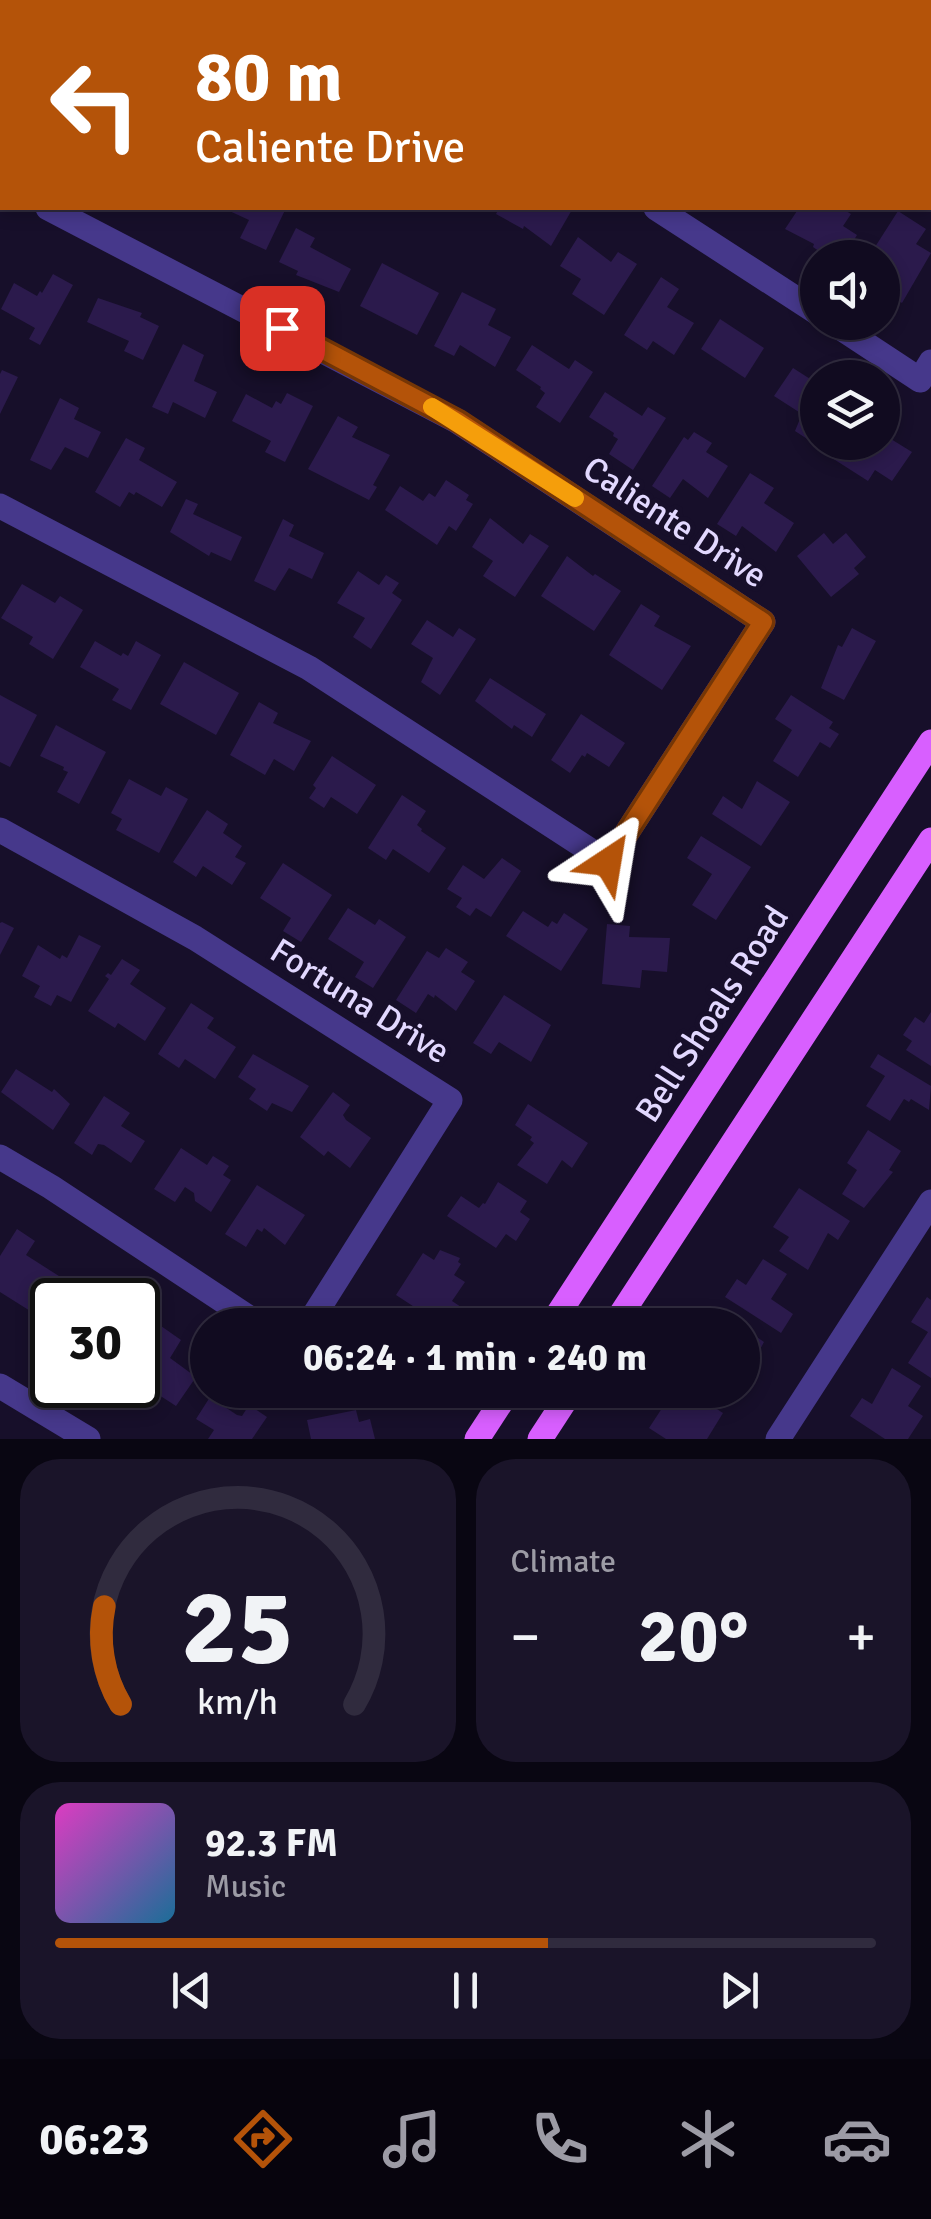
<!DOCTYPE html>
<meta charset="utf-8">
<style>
:root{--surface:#110b20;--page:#1a1429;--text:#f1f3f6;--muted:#9c9ba5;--line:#302b3e;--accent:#b45309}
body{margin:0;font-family:Signika,sans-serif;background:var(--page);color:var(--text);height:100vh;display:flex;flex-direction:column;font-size:38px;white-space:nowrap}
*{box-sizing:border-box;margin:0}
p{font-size:32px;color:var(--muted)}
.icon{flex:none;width:55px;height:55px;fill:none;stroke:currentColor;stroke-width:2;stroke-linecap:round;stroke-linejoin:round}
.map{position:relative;height:1439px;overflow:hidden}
.side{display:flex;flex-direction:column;gap:20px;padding:20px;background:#090612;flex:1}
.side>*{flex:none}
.hud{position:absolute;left:0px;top:0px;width:932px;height:210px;box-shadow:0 5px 15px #0003,0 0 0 2px var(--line);background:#b45309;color:#fff;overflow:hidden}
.fabs{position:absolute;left:800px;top:240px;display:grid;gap:20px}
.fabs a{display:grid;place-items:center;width:100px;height:100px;border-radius:50%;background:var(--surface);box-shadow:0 5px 15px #0003,0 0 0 2px var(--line);font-size:50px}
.speed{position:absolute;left:30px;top:1278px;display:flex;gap:20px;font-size:50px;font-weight:700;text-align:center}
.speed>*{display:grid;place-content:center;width:130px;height:130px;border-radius:50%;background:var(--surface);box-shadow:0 5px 15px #0003,0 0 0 2px var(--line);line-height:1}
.speed .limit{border:5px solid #111;border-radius:15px;background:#fff;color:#111}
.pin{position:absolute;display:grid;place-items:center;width:85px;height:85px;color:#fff;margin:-42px;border-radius:20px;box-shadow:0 5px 15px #0006}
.me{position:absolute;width:110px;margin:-55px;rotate:33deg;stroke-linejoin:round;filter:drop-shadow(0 0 8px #0008)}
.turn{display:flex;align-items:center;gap:35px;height:210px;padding:0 30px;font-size:45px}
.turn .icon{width:130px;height:130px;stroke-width:2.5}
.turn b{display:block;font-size:70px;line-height:85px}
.big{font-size:75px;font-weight:800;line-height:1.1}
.side .tile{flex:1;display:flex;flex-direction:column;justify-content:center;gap:15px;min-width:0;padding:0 35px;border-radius:40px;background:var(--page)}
.side .dial{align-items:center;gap:0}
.dial svg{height:260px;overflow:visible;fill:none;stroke:var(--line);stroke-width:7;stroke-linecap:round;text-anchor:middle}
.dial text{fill:var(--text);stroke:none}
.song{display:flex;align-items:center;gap:30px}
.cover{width:120px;height:120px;border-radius:15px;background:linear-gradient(135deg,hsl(310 70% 55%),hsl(200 70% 35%))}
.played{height:10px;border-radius:5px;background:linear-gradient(90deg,var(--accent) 60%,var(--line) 60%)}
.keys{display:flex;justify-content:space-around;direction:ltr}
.heat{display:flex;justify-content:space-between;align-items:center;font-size:55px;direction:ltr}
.side .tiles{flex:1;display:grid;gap:20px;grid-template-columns:1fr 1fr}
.tile:last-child{grid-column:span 2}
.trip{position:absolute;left:190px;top:1308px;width:570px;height:100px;border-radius:50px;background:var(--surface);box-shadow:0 5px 15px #0003,0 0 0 2px var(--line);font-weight:800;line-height:100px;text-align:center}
.dock{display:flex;height:160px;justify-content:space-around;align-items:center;background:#07040d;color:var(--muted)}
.dock .icon{width:70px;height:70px}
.dock .selected{color:var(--accent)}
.dock b{font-size:45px;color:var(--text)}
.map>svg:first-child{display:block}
</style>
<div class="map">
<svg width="931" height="1439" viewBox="0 0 931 1439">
<rect width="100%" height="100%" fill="#170f2a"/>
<!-- building -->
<g fill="#2b1a4c">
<path d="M 223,208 L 286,208 L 266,250 L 240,238 L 249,220 Z"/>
<path d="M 499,208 L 573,208 L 551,246 L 524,226 L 523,229 L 496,214 Z"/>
<path d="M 799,208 L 841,208 L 851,214 L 843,226 L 857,235 L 843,258 L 829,258 L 813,247 L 814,244 L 785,229 Z"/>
<path d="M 898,211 L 926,229 L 916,244 L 931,253 L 902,303 L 882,290 L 882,258 L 868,258 Z"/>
<path d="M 296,228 L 315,238 L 310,247 L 351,269 L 339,292 L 296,275 L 298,271 L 279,262 Z"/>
<path d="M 578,237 L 611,262 L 618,252 L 637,264 L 604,315 L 572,294 L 581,279 L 560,266 Z"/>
<path d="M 382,263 L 439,293 L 417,335 L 360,306 Z"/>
<path d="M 53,274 L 73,285 L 40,345 L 29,339 L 35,328 L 1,309 L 14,283 L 37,296 L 40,291 L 42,293 Z"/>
<path d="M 661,277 L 679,289 L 667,307 L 694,323 L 674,355 L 653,341 L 647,350 L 624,335 Z"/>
<path d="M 462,292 L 496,309 L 488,325 L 511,337 L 495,367 L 460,345 L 454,356 L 434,346 Z"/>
<path d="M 98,298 L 142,313 L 140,317 L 159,326 L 143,360 L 124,351 L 129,341 L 87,322 Z"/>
<path d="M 720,319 L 764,348 L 745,378 L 701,349 Z"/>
<path d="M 183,344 L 204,355 L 194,381 L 217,392 L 205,418 L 173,402 L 168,414 L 152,407 Z"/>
<path d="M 532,345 L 569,369 L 575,360 L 593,372 L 560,423 L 536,407 L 545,393 L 540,389 L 541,387 L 516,370 Z"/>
<path d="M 793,368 L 818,384 L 818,446 L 795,431 L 802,414 L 774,396 Z"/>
<path d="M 2,370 L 18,377 L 0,414 L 0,374 Z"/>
<path d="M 605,392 L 642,416 L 648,407 L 666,418 L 633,470 L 609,454 L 618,439 L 613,436 L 614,433 L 589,417 Z"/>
<path d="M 287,393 L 313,406 L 285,462 L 265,452 L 271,441 L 232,421 L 246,394 L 272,408 L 276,401 L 281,404 Z"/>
<path d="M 60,398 L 79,408 L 74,419 L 101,432 L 88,458 L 65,447 L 51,470 L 30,460 Z"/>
<path d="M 338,416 L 358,427 L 352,437 L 390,455 L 373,485 L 377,487 L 369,500 L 308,469 Z"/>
<path d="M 694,432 L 712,443 L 706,452 L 728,466 L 708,498 L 683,479 L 670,498 L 652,486 L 684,437 L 688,440 Z"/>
<path d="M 886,436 L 912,452 L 892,481 L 875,470 L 868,481 L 832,458 L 842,442 L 882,442 L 882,437 Z"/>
<path d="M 126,438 L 145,448 L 139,460 L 177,482 L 162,507 L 136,492 L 134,495 L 129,492 L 120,507 L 95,492 Z"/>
<path d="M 750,473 L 774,488 L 764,503 L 794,523 L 776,552 L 742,526 L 736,536 L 717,524 Z"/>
<path d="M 446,480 L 469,495 L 466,500 L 473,504 L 456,531 L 449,526 L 437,545 L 385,510 L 400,486 L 423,501 L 429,493 L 435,497 Z"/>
<path d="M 186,499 L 198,504 L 193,514 L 242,537 L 231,561 L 211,552 L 209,556 L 170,532 Z"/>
<path d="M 490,518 L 523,544 L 530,534 L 549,546 L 515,597 L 483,576 L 493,561 L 472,547 Z"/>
<path d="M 283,519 L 294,525 L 289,536 L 324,553 L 312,579 L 289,568 L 275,591 L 254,581 Z"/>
<path d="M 824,533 L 833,544 L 846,533 L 866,557 L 854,568 L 859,574 L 831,597 L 797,556 Z"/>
<path d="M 567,556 L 593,576 L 595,574 L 621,591 L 594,631 L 541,596 Z"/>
<path d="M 358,571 L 379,585 L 386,575 L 399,583 L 392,593 L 402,600 L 371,649 L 353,637 L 365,618 L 337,603 Z"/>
<path d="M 22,584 L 55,603 L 60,596 L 83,610 L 53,659 L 29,644 L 33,637 L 1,618 Z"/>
<path d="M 641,604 L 660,616 L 654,626 L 691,646 L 662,690 L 609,655 Z"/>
<path d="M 427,620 L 453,637 L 459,628 L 476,639 L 440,695 L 421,682 L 433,658 L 411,644 Z"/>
<path d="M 852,628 L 876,641 L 844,700 L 821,688 L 838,645 L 842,647 Z"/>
<path d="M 95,641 L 121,656 L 123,653 L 128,656 L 136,641 L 161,655 L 131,710 L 112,700 L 119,689 L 80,667 Z"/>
<path d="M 184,662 L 239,693 L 216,735 L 160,704 Z"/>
<path d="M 490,678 L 546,714 L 532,737 L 514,725 L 512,729 L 475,701 Z"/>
<path d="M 0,695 L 37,715 L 10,767 L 0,762 Z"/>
<path d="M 791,695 L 833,722 L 829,728 L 839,734 L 830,748 L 820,742 L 798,777 L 773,761 L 792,730 L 775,719 Z"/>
<path d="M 259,702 L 278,713 L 273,723 L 311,741 L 294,771 L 274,759 L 265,775 L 230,755 Z"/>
<path d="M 581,714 L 625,743 L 609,767 L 587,753 L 585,757 L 582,755 L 570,773 L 551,760 Z"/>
<path d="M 56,725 L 106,752 L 79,804 L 57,792 L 68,772 L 63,770 L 64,767 L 40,756 Z"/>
<path d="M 332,756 L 376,785 L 357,814 L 331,797 L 324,808 L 309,798 L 316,788 L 313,785 Z"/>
<path d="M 129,779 L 161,796 L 166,787 L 188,799 L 159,853 L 116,830 L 122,819 L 111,813 Z"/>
<path d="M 757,781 L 790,802 L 761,846 L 712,814 L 723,796 L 742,809 Z"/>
<path d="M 402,795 L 426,811 L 417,825 L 422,829 L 421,831 L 446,848 L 429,873 L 393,849 L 386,860 L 368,848 Z"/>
<path d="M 207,810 L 228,824 L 223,833 L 242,846 L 235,857 L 246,863 L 232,885 L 203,866 L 196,877 L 173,862 Z"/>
<path d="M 701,836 L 751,867 L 716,920 L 692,905 L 712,874 L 687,858 Z"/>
<path d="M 502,858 L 521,871 L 491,917 L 476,908 L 470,916 L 456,907 L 462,898 L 447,889 L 463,865 L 484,879 Z"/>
<path d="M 283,863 L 332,895 L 301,942 L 283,931 L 291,918 L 260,898 Z"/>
<path d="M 348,908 L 375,925 L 379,919 L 406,937 L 373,988 L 355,977 L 364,962 L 328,939 Z"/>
<path d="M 523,911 L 548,927 L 552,921 L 557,924 L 564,913 L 588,929 L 561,971 L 506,936 Z"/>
<path d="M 2,922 L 14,928 L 0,955 L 0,923 Z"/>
<path d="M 607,924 L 630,926 L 629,937 L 670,938 L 667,972 L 642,970 L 640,988 L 602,984 Z"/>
<path d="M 79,935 L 101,946 L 71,1002 L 57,995 L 51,1006 L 34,997 L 40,986 L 22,976 L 38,945 L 60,959 L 62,955 L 67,958 Z"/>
<path d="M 446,948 L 468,962 L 461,972 L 475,981 L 456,1011 L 435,995 L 434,998 L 428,994 L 416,1013 L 396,1000 L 427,951 L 439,958 Z"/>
<path d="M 122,959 L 140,970 L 130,984 L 166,1008 L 145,1041 L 118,1023 L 115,1028 L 88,1011 L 109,979 L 105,976 L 108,973 L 111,975 Z"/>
<path d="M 504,995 L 551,1025 L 531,1062 L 499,1042 L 491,1054 L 473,1043 Z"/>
<path d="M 191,1003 L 214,1018 L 207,1028 L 236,1047 L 215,1079 L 185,1059 L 179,1068 L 158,1054 Z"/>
<path d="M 931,1012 L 931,1066 L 906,1050 L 912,1041 L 903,1035 L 915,1017 L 924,1023 Z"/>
<path d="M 253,1054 L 309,1086 L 292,1112 L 272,1103 L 267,1111 L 249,1099 L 256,1089 L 238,1077 Z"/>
<path d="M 878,1054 L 931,1086 L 929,1110 L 911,1099 L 909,1102 L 904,1099 L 890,1121 L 866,1106 L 885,1076 L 870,1067 Z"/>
<path d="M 16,1069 L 52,1092 L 54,1089 L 70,1104 L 53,1130 L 1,1092 Z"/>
<path d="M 333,1092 L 350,1105 L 343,1115 L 346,1120 L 371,1138 L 350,1168 L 328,1151 L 324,1156 L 300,1137 Z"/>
<path d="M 104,1096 L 130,1113 L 121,1126 L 145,1141 L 131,1163 L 104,1145 L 98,1144 L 92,1155 L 74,1143 Z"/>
<path d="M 528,1104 L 588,1143 L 572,1168 L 562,1160 L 547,1184 L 517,1165 L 534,1143 L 530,1140 L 532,1137 L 515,1125 Z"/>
<path d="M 868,1130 L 901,1151 L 889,1170 L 893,1172 L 864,1208 L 842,1194 L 857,1170 L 847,1163 Z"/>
<path d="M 181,1148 L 207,1165 L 213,1156 L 229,1166 L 223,1175 L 231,1180 L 211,1212 L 195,1201 L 194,1193 L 185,1187 L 175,1202 L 154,1189 Z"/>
<path d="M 498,1182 L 527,1201 L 520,1212 L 530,1219 L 516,1241 L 506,1234 L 496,1248 L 447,1216 L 461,1196 L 479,1208 L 483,1203 L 485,1204 Z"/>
<path d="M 257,1185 L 305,1215 L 285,1245 L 264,1228 L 262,1232 L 257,1229 L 246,1247 L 225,1234 Z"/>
<path d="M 799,1188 L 850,1221 L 838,1240 L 828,1233 L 808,1270 L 779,1251 L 789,1237 L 773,1227 Z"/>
<path d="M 17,1229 L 35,1241 L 26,1255 L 62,1278 L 35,1314 L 0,1292 L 0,1256 Z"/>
<path d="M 440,1250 L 460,1258 L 458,1262 L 461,1264 L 454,1275 L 465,1282 L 452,1301 L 461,1307 L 450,1325 L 442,1325 L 396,1295 L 423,1253 L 434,1260 Z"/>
<path d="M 763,1259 L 787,1274 L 771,1299 L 793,1314 L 781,1333 L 725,1297 L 737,1279 L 746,1285 Z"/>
<path d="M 81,1285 L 87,1292 L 100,1300 L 68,1300 Z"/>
<path d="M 927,1297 L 931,1300 L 931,1378 L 908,1363 L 928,1332 L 911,1322 Z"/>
<path d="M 161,1326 L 181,1340 L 170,1358 L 196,1377 L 176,1406 L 159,1395 L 152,1406 L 134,1394 L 141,1384 L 138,1381 L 138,1362 Z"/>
<path d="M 742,1327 L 764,1342 L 742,1383 Z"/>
<path d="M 892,1368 L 921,1386 L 908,1406 L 923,1416 L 908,1439 L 885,1439 L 850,1416 L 862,1398 L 872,1404 Z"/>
<path d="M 674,1390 L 687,1390 L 723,1413 L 707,1439 L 666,1439 L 649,1428 Z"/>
<path d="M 210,1397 L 237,1415 L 242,1416 L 249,1405 L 267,1417 L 252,1439 L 208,1439 L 214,1430 L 196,1419 Z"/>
<path d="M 356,1410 L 359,1422 L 370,1419 L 375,1439 L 311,1439 L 307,1420 Z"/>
</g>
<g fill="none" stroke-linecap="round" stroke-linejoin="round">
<!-- minor -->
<g stroke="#46388b" stroke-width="25">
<path d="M 311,0 L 315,2"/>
<path d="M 864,0 L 868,2"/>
<path d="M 930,43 L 931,44"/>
<path d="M 0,183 L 2,184"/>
<path d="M 656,208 L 818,313"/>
<path d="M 832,322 L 920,380 L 931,362"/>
<path d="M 0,506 L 309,668 L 608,862 L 763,622 L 457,421 L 48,208"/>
<path d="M 0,830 L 195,938 L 450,1100 L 308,1325"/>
<path d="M 0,1157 L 51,1187 L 260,1325"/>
<path d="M 0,1386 L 88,1439"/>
<path d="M 778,1439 L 931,1202"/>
</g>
<!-- major -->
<g stroke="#d85fff" stroke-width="25">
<path d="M 551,1325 L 931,742"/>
<path d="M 614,1325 L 931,840"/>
<path d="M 477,1439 L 509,1390"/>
<path d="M 540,1439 L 572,1390"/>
</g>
</g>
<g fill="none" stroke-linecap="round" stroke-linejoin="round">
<defs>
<path id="route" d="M 282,328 L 458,421 L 763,622 L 608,862"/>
</defs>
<!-- route casing -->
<use href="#route" stroke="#753606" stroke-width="25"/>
<!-- route -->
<use href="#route" stroke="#b45309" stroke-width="18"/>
<!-- slow -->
<path stroke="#f59e0b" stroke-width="18" d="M 432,407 L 575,498"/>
</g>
<g text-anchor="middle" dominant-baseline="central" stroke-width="10" stroke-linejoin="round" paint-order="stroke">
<!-- street labels -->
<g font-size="35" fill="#e2d8ff" stroke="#170f2a">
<text transform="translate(675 522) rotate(33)">Caliente Drive</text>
<text transform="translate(360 1001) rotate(32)">Fortuna Drive</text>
<text transform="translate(712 1014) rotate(-57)">Bell Shoals Road</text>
</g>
</g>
</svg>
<div class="fabs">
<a><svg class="icon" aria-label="sound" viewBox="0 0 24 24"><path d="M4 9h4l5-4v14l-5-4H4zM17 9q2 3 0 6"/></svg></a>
<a><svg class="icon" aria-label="layers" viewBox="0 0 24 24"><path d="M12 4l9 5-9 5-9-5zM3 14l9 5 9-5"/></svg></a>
</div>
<div class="speed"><div class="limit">30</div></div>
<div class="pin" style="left:282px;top:328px;background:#d93025"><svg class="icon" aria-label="arrive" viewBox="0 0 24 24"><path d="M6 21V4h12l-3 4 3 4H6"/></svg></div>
<svg class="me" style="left:608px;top:862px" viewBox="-20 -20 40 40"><path d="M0-17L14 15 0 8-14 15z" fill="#b45309" stroke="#fff" stroke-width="4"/></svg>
<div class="trip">06:24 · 1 min · 240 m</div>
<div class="hud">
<div class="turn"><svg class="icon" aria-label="left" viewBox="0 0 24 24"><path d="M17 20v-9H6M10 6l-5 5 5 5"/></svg><div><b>80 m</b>Caliente Drive</div></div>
</div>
</div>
<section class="side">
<div class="tiles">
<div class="tile dial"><svg viewBox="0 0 100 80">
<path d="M14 69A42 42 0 1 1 86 69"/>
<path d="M14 69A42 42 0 0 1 9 39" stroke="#b45309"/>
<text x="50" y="56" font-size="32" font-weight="700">25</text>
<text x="50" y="72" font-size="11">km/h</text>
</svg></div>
<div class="tile"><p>Climate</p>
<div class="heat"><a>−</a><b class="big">20°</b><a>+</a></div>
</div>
<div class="tile">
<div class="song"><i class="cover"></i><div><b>92.3 FM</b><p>Music</p></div></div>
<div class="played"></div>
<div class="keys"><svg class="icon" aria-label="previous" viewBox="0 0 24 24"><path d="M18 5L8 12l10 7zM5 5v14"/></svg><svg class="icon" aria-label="pause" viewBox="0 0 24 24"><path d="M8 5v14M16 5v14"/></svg><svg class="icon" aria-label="next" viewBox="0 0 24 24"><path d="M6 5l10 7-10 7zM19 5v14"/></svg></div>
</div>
</div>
</section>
<nav class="dock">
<b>06:23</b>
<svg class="icon selected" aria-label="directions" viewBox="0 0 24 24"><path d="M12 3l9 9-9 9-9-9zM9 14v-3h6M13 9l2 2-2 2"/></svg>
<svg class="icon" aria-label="music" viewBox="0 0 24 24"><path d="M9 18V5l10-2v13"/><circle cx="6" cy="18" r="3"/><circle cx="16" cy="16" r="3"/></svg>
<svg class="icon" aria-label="phone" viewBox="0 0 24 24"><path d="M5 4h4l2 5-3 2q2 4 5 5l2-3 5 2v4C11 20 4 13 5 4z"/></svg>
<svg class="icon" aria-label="climate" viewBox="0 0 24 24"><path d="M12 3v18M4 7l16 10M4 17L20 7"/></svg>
<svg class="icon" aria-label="car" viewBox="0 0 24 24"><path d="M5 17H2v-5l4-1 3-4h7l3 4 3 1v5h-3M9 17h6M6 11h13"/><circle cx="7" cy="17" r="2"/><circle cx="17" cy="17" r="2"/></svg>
</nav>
